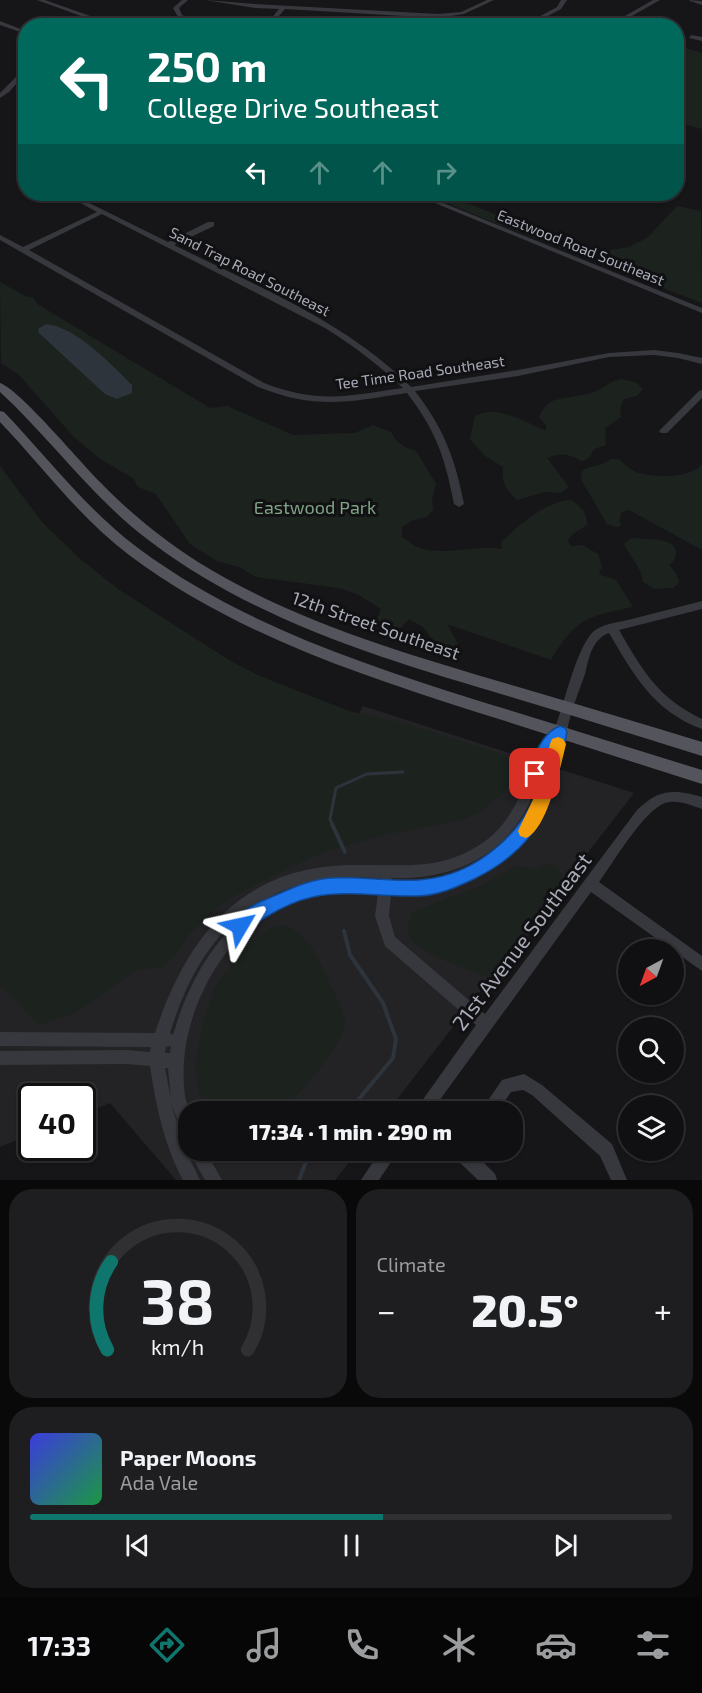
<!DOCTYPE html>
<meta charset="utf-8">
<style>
:root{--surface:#101012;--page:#1e1e20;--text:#f1f3f6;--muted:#9c9d9f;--line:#303032;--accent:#0f766e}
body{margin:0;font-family:"Exo 2",sans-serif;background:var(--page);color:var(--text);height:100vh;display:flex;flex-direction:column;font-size:22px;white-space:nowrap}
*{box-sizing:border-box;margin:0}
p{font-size:20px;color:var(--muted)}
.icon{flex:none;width:33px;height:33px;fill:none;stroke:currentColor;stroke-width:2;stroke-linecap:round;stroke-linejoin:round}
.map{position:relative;height:1180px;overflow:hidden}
.sheet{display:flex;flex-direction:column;gap:9px;padding:9px;background:#09090a;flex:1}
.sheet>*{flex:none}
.banner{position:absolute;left:18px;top:18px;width:666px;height:183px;border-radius:24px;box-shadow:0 2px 4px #0004,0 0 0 2px var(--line);background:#00695c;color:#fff;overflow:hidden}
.needle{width:39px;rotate:221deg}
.tools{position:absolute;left:618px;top:939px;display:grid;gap:12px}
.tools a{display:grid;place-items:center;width:66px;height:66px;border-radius:50%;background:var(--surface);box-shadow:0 2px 4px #0004,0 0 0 2px var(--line);font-size:30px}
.speed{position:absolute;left:18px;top:1083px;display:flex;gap:12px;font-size:30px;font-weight:700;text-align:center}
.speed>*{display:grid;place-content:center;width:78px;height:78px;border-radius:50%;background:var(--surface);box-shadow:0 2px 4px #0004,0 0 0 2px var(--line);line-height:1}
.speed .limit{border:3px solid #111;border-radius:9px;background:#fff;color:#111}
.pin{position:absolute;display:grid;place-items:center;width:51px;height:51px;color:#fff;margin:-26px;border-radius:12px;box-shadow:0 3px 9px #0006}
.me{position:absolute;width:66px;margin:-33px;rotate:54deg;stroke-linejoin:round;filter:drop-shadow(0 0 4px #0008)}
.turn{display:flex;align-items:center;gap:21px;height:126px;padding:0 30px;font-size:27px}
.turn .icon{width:78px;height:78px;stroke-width:2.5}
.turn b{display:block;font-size:42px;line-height:51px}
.lanes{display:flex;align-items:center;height:57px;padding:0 30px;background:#0003;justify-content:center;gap:30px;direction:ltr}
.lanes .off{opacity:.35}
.big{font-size:45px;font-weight:800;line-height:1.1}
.sheet .card{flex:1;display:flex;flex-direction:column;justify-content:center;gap:9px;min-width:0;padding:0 21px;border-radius:24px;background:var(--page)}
.sheet .dial{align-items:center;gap:0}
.dial svg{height:156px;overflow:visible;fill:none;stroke:var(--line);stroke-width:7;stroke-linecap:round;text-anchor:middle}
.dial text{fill:var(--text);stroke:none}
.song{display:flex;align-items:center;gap:18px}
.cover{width:72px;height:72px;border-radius:9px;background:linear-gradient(135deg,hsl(240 70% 55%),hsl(140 70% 35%))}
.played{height:6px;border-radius:3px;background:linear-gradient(90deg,var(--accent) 55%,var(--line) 55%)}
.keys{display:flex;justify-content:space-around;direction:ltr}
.heat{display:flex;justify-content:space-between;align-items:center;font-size:33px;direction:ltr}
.sheet .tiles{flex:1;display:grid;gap:9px;grid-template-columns:1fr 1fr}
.card:last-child{grid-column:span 2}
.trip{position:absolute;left:178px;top:1101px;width:345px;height:60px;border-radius:24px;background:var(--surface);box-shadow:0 2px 4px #0004,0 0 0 2px var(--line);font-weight:800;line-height:60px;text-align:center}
.dock{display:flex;height:96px;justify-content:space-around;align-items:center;background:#060607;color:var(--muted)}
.dock .icon{width:42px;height:42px}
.dock .selected{color:var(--accent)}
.dock b{font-size:27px;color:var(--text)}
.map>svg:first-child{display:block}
</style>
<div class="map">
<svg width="702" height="1180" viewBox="0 0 702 1180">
<rect width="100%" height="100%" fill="#161618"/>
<!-- built -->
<path fill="#232225" d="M 363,706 L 634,793 L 388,1111 L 189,1112 L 189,1150 L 358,1151 L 335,1180 L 176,1180 L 110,1103 L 83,1114 L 82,1096 L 32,1096 L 31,1134 L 0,1147 L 0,937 L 322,782 Z"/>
<!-- green -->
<g fill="#1c231e">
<path d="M 676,45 L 702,53 L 702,129 L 677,122 Z"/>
<path d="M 426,194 L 446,194 L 571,246 L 604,251 L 629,247 L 647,238 L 677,206 L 701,211 L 702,303 L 485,219 Z"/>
<path d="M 0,282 L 25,296 L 34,298 L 37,304 L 210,408 L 227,406 L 293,435 L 355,433 L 373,425 L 391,432 C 397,444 404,447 416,451 L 436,484 L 432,499 L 433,510 L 427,517 L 413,520 L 402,527 L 402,537 C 408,541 415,547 422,549 C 449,555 476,545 502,549 L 501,542 C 518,526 546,501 571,500 C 581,507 587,512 587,525 L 574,533 L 567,541 L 572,546 L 582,545 L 598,554 L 602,566 L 599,574 L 616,580 L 633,607 C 588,616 576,618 551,660 L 447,624 L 458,644 L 451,652 L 440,649 L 423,627 L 409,619 L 400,629 L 388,627 L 377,619 L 381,609 L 357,594 L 339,588 L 256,577 L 239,567 L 217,561 L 190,544 L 156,494 L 138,487 L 134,479 L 100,459 L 73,436 L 18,374 L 1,363 Z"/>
<path d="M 621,379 L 637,383 L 643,389 L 637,396 L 624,399 L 620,409 L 621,417 L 605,428 L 606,445 L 594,449 L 590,457 L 582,461 C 569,454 561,452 547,458 L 569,487 L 561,493 L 544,492 L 517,500 C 506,489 501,483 503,467 L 485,456 L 470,439 L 475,416 C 497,404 525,422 546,431 L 546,425 L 539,417 C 542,411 545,406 550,402 C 557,398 586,396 596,391 C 606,387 610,381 621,379 Z"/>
<path d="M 611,459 L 619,459 C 626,466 634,473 643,474 C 659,477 692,478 702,464 L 702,550 L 629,510 L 622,512 L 619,520 L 621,526 L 616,527 L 607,524 L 582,481 L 581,472 C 589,465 601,467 611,459 Z"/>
<path d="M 0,466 L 42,522 L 79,558 L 118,589 L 229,660 L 260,676 L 349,711 L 408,724 L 498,753 L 511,760 L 516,767 L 516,777 L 504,792 L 483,810 L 462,820 L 389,834 L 330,850 L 299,863 L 232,897 L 210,914 L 187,937 L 176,955 L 162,967 L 137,970 L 75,1013 L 39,1025 C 25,1013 15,995 0,987 Z"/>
<path d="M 637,538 C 649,541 674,536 676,553 C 676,558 673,562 669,565 L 676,573 L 679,582 L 673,588 L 654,589 L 643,582 C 641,566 631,558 624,544 L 630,539 Z"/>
<path d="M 549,863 L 559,869 L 562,879 L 556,898 L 508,963 L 487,977 C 469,969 421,955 411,939 C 406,930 409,920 412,912 L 478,887 L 517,866 L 536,869 Z"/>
<path d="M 285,925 C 306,935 316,952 325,973 C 330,985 344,1010 345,1021 C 345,1045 298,1095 282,1111 L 203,1111 L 195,1067 L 202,1028 L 214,989 L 240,953 L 267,929 Z"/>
</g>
<!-- water -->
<path fill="#2d343c" d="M 46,324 C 76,327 111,364 132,385 L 132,393 L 117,399 L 105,394 L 39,333 L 38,329 Z"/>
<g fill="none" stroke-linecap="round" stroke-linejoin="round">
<!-- stream-far1 -->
<path stroke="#2d343c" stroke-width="3" d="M 333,826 L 330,819 L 336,788 L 367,774 L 403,772"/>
<!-- stream -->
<g stroke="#2d343c" stroke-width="4">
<path d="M 332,824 L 345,852"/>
<path d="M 344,931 L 350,955 L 383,1003 L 396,1039 L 393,1058 L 348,1112"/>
<path d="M 299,1180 L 305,1164 L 316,1150"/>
</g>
<!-- minor -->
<g fill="#37383d" fill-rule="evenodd">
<path d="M 37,0 L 45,0 L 96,18 L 105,26 L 99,26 L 92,20 Z"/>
<path d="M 182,0 L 188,0 L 179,8 L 182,15 L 194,20 L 227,26 C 210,26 195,23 178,17 L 173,8 Z"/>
<path d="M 205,0 L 255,4 L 438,14 L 461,12 L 487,0 L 494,0 L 464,14 L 438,18 L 285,9 L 270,26 L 265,26 L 279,9 L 255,8 Z"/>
<path d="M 561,0 L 567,0 L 561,9 L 529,26 L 522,26 L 557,7 Z"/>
<path d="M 653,0 L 660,0 L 630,17 L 625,16 Z"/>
<path d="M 689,0 L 702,1 L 702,5 L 690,1 Z"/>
<path d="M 0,21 L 26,31 L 26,34 L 0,25 Z"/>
<path d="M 691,35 L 702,37 L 702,41 L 689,38 Z"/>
<path d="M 26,67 L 26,73 L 9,92 L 0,98 L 0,93 Z"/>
<path d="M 64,194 L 71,194 L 168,242 L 208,222 L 214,222 L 214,226 L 174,245 C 256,286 345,321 411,387 L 518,370 L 609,353 L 654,350 L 678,353 L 702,358 L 702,364 L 678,358 L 654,355 L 609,357 L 518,376 L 415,391 C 444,429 455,458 464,504 L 459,507 L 454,504 C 445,457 436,431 407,393 C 347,402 317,410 258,387 L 0,240 L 0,235 L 23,247 L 97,212 ZM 102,214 L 325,328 C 354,346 379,365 403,388 C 348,396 318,404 264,383 L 29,250 Z"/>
<path d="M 413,194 L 421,194 L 702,308 L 702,313 Z"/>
<path d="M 702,390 L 702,398 L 667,433 L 661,433 L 659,431 L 699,391 Z"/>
<path d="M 702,601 L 702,609 L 619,630 C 643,671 658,698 702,719 L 702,729 C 653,711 634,675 609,633 C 592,639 589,658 585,674 C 579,691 572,708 568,726 C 550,794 546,844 475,878 C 448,891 421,896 391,894 L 389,916 L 395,937 L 485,1014 L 637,810 C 659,789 673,789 702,797 L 702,809 C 691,805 677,799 665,803 C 644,810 613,863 599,882 L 702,956 L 702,971 L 591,892 L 431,1112 L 414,1112 L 476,1025 L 385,946 L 375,916 L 378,893 C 353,891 329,890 305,897 C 239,915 194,986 185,1051 C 183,1066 183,1081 185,1096 C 186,1102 189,1108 189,1114 C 190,1123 189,1133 189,1142 L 184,1139 L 171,1102 L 183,1145 L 200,1180 L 183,1180 C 164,1145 156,1106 150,1066 L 127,1064 L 0,1065 L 0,1051 L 127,1050 L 150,1052 L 151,1047 L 0,1046 L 0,1032 L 155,1033 C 187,935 244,865 354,865 C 401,864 438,872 481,844 C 504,829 518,804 527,778 C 530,770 532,761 536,753 C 541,744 552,737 555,728 C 564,706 578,639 597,629 C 607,623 620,622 632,619 C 655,613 679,607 702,601 ZM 550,753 C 544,775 539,798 527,818 C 500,863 443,885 393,881 L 391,878 C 450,880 502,859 529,804 C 536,788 539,767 550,753 ZM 343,877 L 381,878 L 380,880 C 363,879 346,877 329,880 C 243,892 196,956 173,1035 L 170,1033 C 197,945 246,885 343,877 ZM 171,1046 L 170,1053 L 165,1053 L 166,1047 ZM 165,1068 L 168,1068 L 171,1099 Z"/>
<path d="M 524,1074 L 542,1085 L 612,1144 L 627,1180 L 611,1180 L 600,1156 L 532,1095 L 523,1090 L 511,1092 L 497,1112 L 480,1112 L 502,1080 Z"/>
<path d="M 189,1148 L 189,1150 L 205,1150 L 222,1180 L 205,1180 L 188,1150 Z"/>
<path d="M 381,1150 L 399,1150 L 379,1180 L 361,1180 Z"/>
<path d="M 451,1150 L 471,1150 L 495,1174 L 497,1180 L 478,1180 L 453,1156 Z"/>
</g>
<!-- major -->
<g fill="#53545c" fill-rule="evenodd">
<path d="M 0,383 C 19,389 81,463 100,482 C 129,512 162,539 198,562 C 295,622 406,654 515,686 C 577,704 640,723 702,742 L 702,756 C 638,736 575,716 511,697 C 386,660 257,622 151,542 C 94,500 52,440 0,392 Z"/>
<path d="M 0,411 L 4,412 C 48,458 87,510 138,548 C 239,623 357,662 476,700 C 552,723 627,747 702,770 L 702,784 C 626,760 550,735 473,711 C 352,672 232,632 129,555 C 79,517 42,466 0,422 Z"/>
</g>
</g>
<!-- route -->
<path fill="#1a73e8" stroke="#114b97" stroke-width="1.5" d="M 560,726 L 565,728 L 567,732 C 553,802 543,845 474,879 C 457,887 437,896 417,896 C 383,897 347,890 313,897 C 298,900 279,909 266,917 C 257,922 250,931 240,935 L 234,932 L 231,926 C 237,913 254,904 267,899 C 288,890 309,879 332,878 C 361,876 390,882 419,880 C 478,876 530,829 543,773 L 540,779 L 535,781 L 529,779 L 527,774 C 533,758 542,732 560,726 Z"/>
<!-- slow -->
<path fill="#f59e0b" d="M 558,737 L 563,739 L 566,744 C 561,765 547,830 526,838 L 520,836 L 518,831 L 540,785 L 550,744 L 552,739 Z"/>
<g text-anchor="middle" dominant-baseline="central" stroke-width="6" stroke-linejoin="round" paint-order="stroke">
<!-- far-street labels -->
<g font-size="15" fill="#a9acb8" stroke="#111113">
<text transform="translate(581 247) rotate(22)">Eastwood Road Southeast</text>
<text transform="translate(250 271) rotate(27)">Sand Trap Road Southeast</text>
<text transform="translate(420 372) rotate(-8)">Tee Time Road Southeast</text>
</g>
<!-- park labels -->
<g font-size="18" fill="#80a385" stroke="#111113">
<text x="315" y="507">Eastwood Park</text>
</g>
<!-- street labels -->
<g font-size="18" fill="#a9acb8" stroke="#111113">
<text transform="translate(376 625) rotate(19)">12th Street Southeast</text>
</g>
<!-- near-street labels -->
<g font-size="21" fill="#a9acb8" stroke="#111113">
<text transform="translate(521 941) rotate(-53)">21st Avenue Southeast</text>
</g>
</g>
</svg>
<div class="tools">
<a><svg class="needle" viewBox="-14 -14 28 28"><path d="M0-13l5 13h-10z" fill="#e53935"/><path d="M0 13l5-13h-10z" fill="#9c9d9f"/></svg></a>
<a><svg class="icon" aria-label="search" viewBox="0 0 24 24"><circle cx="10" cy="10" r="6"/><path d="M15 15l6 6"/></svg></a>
<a><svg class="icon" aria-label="layers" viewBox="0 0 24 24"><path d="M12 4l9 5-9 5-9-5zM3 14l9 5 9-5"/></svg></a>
</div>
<div class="speed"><div class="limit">40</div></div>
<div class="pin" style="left:535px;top:774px;background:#d93025"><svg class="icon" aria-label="arrive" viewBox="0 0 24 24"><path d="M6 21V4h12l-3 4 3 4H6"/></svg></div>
<svg class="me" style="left:240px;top:926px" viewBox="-20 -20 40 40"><path d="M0-17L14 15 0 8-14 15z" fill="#1a73e8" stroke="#fff" stroke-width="4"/></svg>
<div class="trip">17:34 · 1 min · 290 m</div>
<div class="banner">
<div class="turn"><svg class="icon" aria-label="left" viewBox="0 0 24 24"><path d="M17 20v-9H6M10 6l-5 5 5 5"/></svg><div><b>250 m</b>College Drive Southeast</div></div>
<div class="lanes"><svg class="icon" aria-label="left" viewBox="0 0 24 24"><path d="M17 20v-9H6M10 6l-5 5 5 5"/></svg><svg class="icon off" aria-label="ahead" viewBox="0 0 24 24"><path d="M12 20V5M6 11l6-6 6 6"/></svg><svg class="icon off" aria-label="ahead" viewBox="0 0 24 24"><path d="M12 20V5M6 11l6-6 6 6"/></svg><svg class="icon off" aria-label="right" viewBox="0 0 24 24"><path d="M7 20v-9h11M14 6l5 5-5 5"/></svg></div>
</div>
</div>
<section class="sheet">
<div class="tiles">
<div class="card dial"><svg viewBox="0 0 100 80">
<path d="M14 69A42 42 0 1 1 86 69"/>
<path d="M14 69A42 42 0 0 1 16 24" stroke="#0f766e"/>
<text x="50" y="56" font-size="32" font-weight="700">38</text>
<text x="50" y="72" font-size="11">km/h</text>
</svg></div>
<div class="card"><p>Climate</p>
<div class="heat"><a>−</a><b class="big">20.5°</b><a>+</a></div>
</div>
<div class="card">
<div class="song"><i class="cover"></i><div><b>Paper Moons</b><p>Ada Vale</p></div></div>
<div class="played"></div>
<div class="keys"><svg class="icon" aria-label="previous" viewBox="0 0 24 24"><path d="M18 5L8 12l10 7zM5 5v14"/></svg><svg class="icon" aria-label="pause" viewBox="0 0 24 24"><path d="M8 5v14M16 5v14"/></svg><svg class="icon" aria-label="next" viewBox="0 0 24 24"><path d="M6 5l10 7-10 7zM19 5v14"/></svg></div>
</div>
</div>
</section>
<nav class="dock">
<b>17:33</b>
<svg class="icon selected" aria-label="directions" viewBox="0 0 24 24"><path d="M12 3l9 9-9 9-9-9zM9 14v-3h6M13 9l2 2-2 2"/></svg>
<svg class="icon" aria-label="music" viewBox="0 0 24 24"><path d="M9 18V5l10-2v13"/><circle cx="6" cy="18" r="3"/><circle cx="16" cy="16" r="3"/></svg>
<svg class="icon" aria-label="phone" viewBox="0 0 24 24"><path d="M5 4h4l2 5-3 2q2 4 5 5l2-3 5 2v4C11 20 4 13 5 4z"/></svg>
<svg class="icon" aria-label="climate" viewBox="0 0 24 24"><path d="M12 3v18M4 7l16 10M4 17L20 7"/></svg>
<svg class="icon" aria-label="car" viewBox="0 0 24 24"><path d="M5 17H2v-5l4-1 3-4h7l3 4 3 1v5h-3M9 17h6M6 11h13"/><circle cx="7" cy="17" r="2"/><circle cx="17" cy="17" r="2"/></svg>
<svg class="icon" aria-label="filters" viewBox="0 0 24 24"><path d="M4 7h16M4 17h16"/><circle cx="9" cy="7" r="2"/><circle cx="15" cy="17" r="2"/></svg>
</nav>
